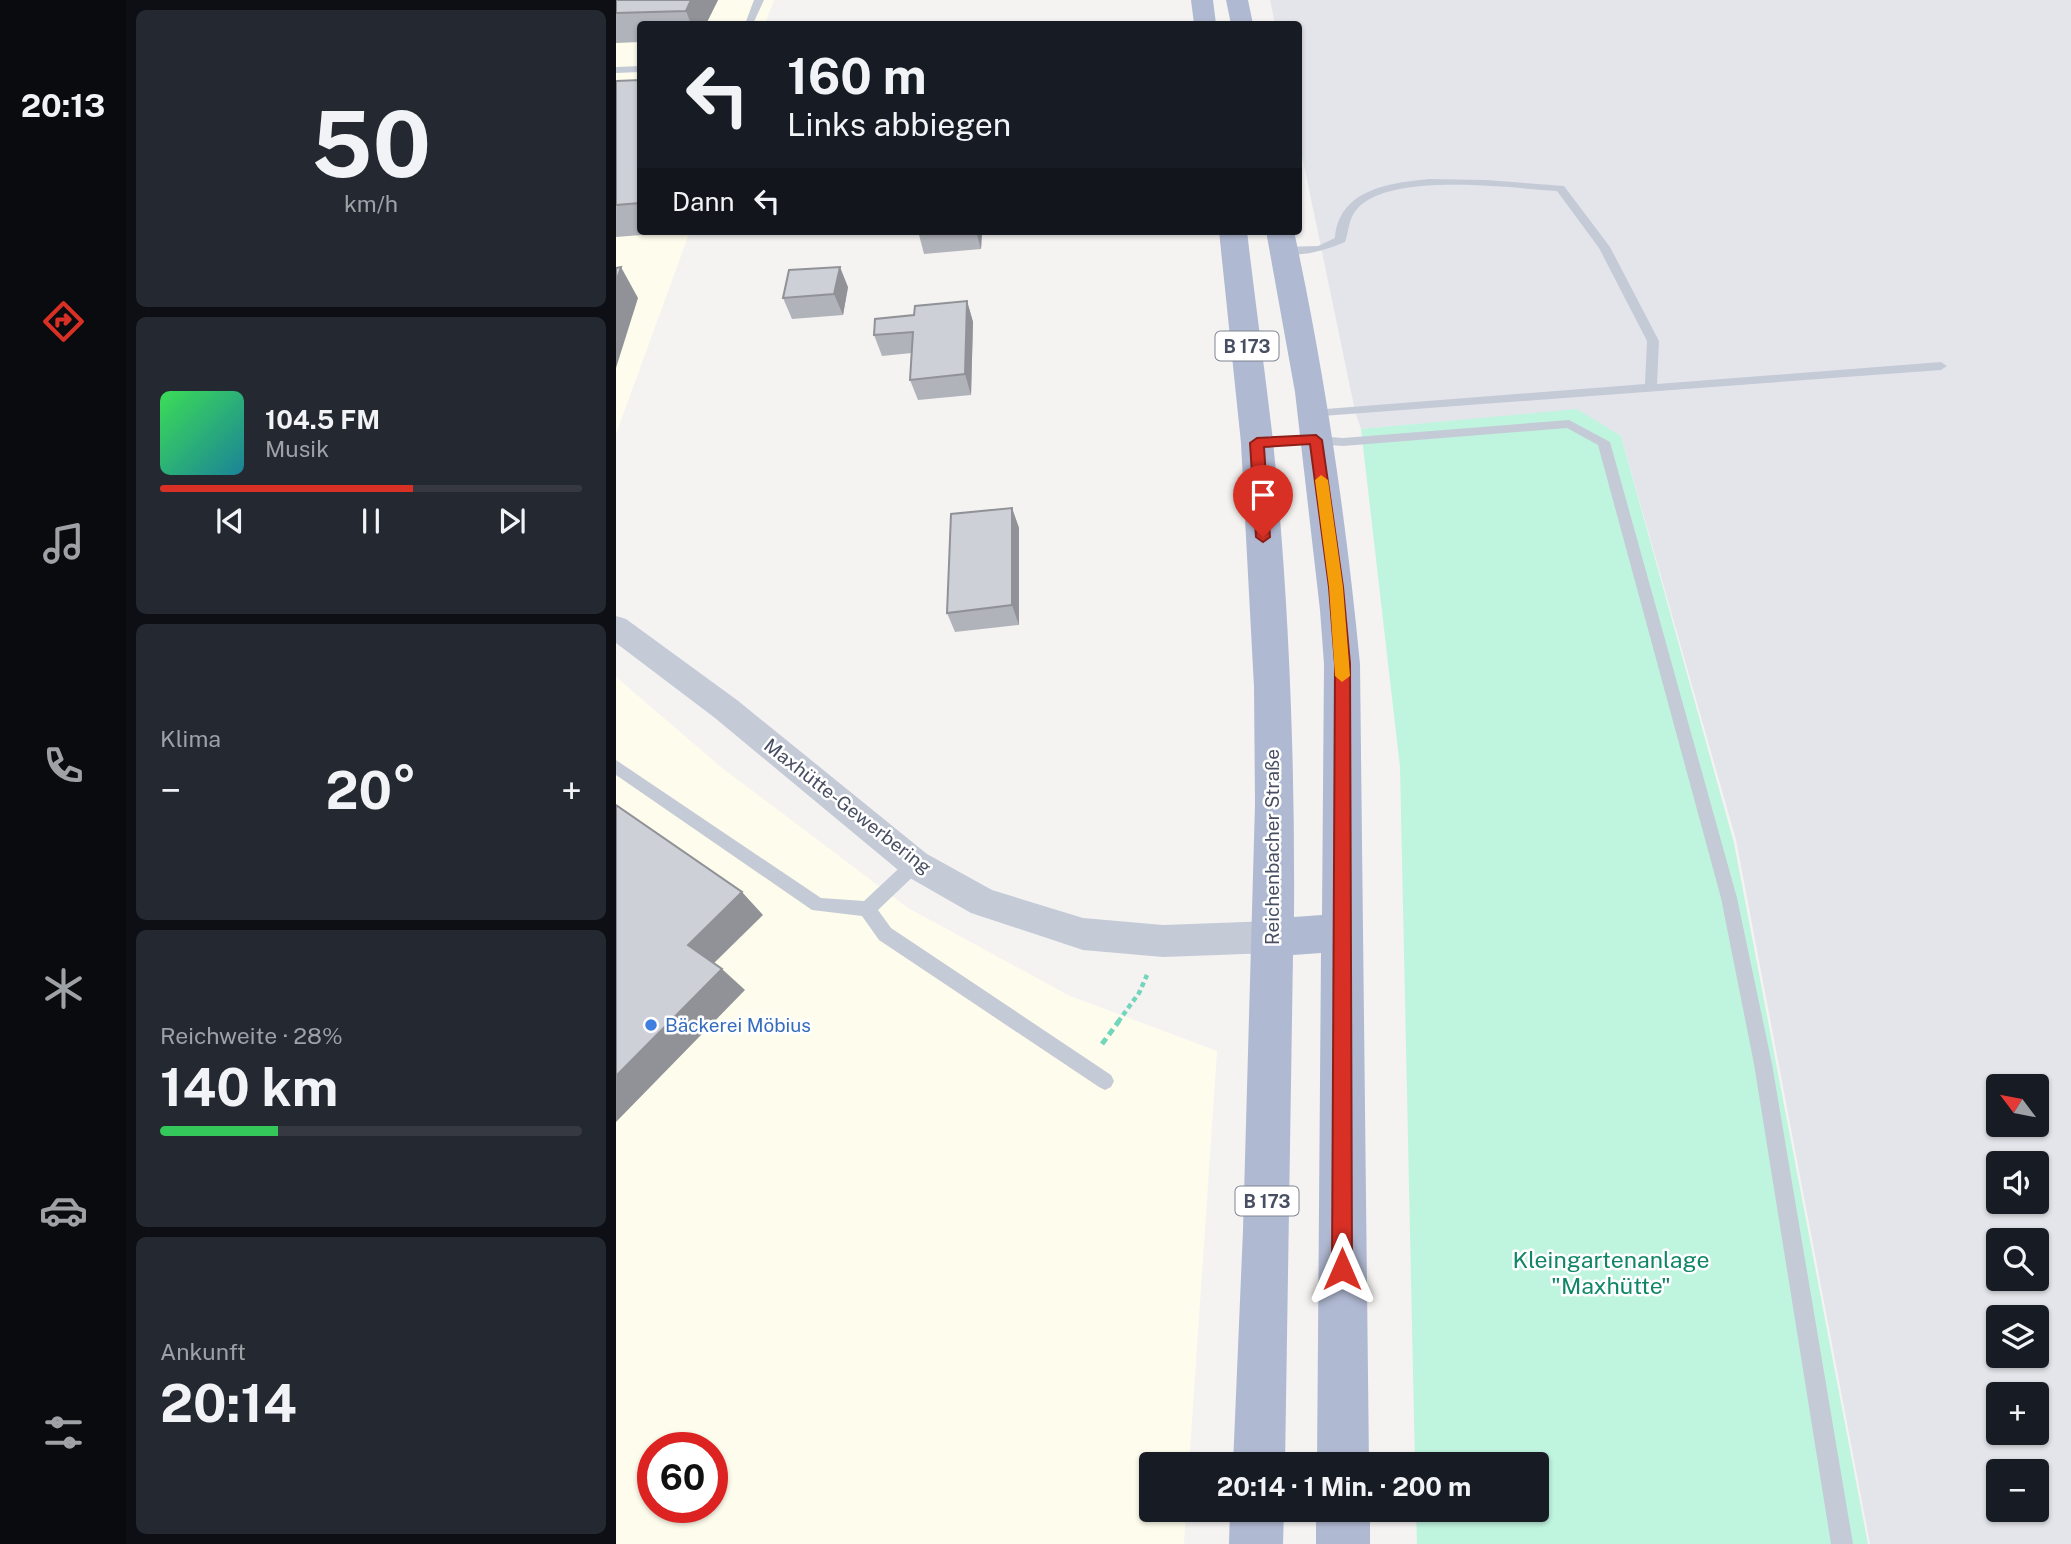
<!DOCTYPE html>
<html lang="de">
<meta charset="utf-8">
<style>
:root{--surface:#171b24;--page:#242831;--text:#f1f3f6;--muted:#9ea1a6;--line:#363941;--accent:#d93025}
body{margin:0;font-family:"Public Sans",sans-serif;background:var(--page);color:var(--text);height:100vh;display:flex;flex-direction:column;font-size:26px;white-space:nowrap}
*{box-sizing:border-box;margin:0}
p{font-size:23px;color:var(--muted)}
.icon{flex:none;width:38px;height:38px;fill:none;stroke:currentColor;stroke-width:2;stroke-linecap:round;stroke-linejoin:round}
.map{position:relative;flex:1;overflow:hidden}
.panel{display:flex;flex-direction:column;gap:10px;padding:10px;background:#0d0f14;width:490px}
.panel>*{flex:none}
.top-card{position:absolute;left:21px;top:21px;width:665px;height:214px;border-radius:7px;box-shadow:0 2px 5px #0004;background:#171b24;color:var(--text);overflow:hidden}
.needle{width:46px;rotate:302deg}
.controls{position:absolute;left:1370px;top:1074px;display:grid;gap:14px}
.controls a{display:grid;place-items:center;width:63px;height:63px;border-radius:7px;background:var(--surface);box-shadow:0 2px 5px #0004;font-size:35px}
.speed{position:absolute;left:21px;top:1432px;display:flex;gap:14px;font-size:35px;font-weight:700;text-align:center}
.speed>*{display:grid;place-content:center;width:91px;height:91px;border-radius:50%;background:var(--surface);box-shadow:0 2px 5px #0004;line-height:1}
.speed .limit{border:10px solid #d22;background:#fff;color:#111}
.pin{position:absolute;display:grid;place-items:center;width:60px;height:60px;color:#fff;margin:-72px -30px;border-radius:50% 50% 50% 0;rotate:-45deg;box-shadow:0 0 7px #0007}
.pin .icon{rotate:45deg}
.me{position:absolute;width:77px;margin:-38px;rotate:0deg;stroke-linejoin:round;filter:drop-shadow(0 0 5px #0008)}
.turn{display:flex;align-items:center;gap:24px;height:147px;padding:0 35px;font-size:32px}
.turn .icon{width:91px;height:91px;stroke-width:2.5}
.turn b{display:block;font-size:49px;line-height:60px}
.then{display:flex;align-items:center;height:66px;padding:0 35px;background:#0003;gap:14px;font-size:26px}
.big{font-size:52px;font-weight:700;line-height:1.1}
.panel .card{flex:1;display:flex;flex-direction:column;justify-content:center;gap:10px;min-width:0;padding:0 24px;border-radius:10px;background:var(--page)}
.panel .dial{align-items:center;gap:0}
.dial b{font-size:91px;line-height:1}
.song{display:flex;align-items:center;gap:21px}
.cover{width:84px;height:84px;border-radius:10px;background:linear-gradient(135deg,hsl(130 70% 55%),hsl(190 70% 35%))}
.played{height:7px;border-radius:4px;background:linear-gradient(90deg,var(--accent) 60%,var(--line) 60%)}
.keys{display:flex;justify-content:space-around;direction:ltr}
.heat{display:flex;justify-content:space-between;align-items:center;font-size:38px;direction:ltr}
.charge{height:10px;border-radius:5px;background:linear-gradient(90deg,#34c759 28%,var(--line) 0)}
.trip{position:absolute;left:523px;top:1452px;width:410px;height:70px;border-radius:7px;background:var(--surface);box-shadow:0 2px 5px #0004;font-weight:700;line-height:70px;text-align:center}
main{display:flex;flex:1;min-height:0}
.tab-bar{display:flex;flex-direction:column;width:126px;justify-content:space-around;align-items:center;background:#090b0e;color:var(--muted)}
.tab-bar .icon{width:49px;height:49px}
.tab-bar .selected{color:var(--accent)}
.tab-bar b{font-size:32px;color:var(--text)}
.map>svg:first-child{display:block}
</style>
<main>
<nav class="tab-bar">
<b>20:13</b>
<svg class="icon selected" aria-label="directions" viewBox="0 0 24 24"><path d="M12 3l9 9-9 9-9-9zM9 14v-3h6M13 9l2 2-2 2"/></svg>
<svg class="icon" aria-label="music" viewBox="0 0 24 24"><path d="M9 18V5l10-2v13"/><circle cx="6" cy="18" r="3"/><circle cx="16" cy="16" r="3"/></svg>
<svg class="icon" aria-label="phone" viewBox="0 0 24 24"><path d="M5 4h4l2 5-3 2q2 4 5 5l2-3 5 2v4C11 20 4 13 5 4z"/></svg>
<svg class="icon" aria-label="climate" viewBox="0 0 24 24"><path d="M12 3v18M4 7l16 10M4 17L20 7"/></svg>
<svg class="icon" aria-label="car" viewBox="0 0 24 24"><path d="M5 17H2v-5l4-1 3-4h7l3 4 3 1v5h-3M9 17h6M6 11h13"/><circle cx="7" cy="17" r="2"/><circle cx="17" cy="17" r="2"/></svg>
<svg class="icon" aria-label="filters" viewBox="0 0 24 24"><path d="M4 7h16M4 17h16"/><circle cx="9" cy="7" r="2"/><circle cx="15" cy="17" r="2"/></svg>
</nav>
<section class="panel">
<div class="card dial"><b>50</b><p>km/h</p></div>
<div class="card">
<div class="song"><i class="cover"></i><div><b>104.5 FM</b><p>Musik</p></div></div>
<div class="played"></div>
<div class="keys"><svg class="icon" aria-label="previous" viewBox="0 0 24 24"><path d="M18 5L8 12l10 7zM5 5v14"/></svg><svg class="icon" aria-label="pause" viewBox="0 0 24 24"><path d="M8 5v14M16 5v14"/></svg><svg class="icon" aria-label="next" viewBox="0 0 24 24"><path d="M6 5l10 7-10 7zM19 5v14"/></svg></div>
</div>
<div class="card"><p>Klima</p>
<div class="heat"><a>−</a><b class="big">20°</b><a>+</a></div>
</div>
<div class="card"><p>Reichweite · 28%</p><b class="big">140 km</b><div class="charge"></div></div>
<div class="card"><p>Ankunft</p><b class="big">20:14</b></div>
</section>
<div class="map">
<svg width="1455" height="1544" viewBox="0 0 1455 1544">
<rect width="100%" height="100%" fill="#f4f3f2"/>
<!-- commercial -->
<g fill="#fefded" fill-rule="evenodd">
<path d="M 0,0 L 158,0 L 149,24 L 24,24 L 24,231 L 74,231 L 0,434 Z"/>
<path d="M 0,677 L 106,768 L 292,908 L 454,996 L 601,1051 L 573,1465 L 536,1465 L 536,1510 L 570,1510 L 568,1544 L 0,1544 ZM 37,1447 L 96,1447 L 96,1507 L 37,1507 Z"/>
</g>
<!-- airport -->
<path fill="#e4e5ea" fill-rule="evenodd" d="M 654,0 L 1455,0 L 1455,1544 L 1254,1544 L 1120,840 L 1005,436 L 961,410 L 745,429 L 739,411 L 683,141 L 682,24 L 659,24 ZM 1382,1087 L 1421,1087 L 1421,1125 L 1382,1125 ZM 1382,1164 L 1421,1164 L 1421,1202 L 1382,1202 ZM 1382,1241 L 1421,1241 L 1421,1279 L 1382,1279 ZM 1382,1318 L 1421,1318 L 1421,1356 L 1382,1356 ZM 1382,1395 L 1421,1395 L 1421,1433 L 1382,1433 ZM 1382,1472 L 1421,1472 L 1421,1510 L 1382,1510 Z"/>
<!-- green -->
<path fill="#bff4df" d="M 961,409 L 1005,436 L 1118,843 L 1252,1544 L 801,1544 L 800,1510 L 920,1510 L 920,1465 L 799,1465 L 784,767 L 745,429 Z"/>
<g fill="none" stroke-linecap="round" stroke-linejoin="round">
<!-- path-far1 -->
<path stroke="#73d5bb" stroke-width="4.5" stroke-dasharray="5 3.5" stroke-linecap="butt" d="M 502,1022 L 523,993 L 531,975"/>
<!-- path -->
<path stroke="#73d5bb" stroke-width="5" stroke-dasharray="7 4.5" stroke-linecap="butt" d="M 486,1044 L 503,1021"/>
<!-- lane -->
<g fill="#c5cad7" fill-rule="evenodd">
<path d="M 138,0 L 148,0 L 137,24 L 129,24 Z"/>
<path d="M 24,66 L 24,72 L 0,73 L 0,67 Z"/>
<path d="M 813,179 L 870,180 L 948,186 L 994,247 L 1043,341 L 1041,384 L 1325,362 L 1331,366 L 1325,370 L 693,417 L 691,414 L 697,410 L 1029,384 L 1031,341 L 983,248 L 941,191 C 893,188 776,172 742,208 C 732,218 733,231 729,242 C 713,249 678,261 662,250 L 668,247 L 702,246 L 719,238 C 723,189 774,183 813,179 Z"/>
<path d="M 953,420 L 994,442 L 1121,898 L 1156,1064 L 1237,1544 L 1215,1544 L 1138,1064 L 1105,898 L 982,445 L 951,428 L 727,446 L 700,444 L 641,447 L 635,443 L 641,439 L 700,436 L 727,438 Z"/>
<path d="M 0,760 L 205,898 L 248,901 L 293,859 L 299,857 L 305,859 L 307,864 L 305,869 L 262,910 L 275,928 L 495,1075 L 498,1081 L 495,1087 L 489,1090 L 483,1087 L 263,940 L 246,916 L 196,910 L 0,775 Z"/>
</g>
<!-- street -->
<path fill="#c5cad7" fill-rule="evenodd" d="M 0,616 L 10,619 L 121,700 L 311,854 L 376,890 L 467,918 L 547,925 L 656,921 L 668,926 L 673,937 L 668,948 L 656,953 L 547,957 L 467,950 L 355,913 L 287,874 L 99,718 L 0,643 Z"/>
<!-- primary -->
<g fill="#b0b9d2" fill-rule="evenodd">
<path d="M 575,0 L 597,0 L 600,24 L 578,24 Z"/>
<path d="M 610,0 L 632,0 L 637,24 L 615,24 Z"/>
<path d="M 603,231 L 631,231 C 639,301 649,371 657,441 C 673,599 679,758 678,917 L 706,915 L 708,664 L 704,610 L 679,392 L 650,231 L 678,231 C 709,374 730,518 744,664 L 753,1465 L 701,1465 L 705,953 L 677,955 L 669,1465 L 617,1465 L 627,1230 L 639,804 L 638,687 L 625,443 Z"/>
<path d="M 614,1510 L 668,1510 L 667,1544 L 613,1544 Z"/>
<rect x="700" y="1510" width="54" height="34"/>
</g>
</g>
<!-- wall -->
<g fill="#b1b3ba">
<path d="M 0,0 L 102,0 L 90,24 L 24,24 L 24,42 L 0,43 Z"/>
<path d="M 24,80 L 24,231 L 52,231 L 51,233 L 0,237 L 0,81 Z"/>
<path d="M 302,231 L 366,231 L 365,249 L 308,254 Z"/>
<path d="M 232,287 L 227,315 L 176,319 L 167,298 Z"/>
<path d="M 351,301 L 357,322 L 355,395 L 302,400 L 294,380 L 296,353 L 266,356 L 258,335 L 298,315 Z"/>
<path d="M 396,508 L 403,528 L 403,625 L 339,632 L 331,613 Z"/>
</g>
<!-- shaded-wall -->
<g fill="#909297">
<path d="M 75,0 L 102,0 L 90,24 L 75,24 L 70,11 Z"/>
<path d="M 360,231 L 366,231 L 365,249 Z"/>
<path d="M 5,267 L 22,298 L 0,368 L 0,282 Z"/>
<path d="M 224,267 L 232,287 L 227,315 L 218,294 Z"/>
<path d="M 351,301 L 357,322 L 355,395 L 349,374 Z"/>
<path d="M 396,508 L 403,528 L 403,625 L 396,605 Z"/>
<path d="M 126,892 L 147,915 L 95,966 L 72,945 Z"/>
<path d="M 106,969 L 129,990 L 0,1122 L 0,1076 Z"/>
</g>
<!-- building -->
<g fill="#ced0d8" stroke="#909297" stroke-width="2">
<path d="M 0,0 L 75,0 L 70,11 L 0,13 Z"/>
<path d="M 24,80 L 24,203 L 0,205 L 0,81 Z"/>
<path d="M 302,231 L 325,231 L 301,233 Z"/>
<path d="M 5,267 L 0,282 L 0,268 Z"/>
<path d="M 224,267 L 218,294 L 167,298 L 173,270 Z"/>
<path d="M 351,301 L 349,374 L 294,380 L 297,332 L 258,335 L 259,319 L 298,315 L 299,306 Z"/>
<path d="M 396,508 L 396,605 L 331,613 L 335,514 Z"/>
<path d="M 0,805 L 126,892 L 72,945 L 106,969 L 0,1076 Z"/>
</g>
<!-- route -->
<path fill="#d93025" stroke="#8d1f18" stroke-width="2" d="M 700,435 L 706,440 L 727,587 L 734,664 L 736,1269 L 733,1277 L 726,1280 L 719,1277 L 716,1269 L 719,664 L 713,587 L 694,444 L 648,447 L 654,537 L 647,542 L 640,537 L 634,443 L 641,438 Z"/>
<!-- slow -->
<path fill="#f59e0b" d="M 705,475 L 712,480 L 727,587 L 734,676 L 726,682 L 719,676 L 713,587 L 699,480 Z"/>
<!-- markers -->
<circle fill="#3f7fe0" stroke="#fff" stroke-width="2.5" cx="35" cy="1025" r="7"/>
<g text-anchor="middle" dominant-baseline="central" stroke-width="5" stroke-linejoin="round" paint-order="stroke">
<!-- shield labels -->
<g fill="#fff" stroke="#7f8491" stroke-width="2">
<rect x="599.5" y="331.5" width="63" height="29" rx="5"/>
<rect x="619.5" y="1186.5" width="63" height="29" rx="5"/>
</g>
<g font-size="18" font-weight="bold" fill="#484f62">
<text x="631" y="346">B 173</text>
<text x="651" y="1201">B 173</text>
</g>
<!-- street labels -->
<g font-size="19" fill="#484f62" stroke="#fff">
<text transform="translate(232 806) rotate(38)">Maxhütte-Gewerbering</text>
<text transform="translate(656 847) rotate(-90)">Reichenbacher Straße</text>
</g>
<!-- shop labels -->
<g font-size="19" fill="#366cbe" stroke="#fff" text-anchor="start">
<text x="49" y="1025">Bäckerei Möbius</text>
</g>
<!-- near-park labels -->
<g font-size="23" fill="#108666" stroke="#fff">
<text x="995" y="1259">Kleingartenanlage<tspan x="995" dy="26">"Maxhütte"</tspan></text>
</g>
</g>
</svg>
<div class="controls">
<a><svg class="needle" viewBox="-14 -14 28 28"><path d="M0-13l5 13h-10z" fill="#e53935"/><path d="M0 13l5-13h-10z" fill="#9ea1a6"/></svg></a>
<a><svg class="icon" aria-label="sound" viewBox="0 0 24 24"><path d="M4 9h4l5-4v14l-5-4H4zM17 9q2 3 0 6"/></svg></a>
<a><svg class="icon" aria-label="search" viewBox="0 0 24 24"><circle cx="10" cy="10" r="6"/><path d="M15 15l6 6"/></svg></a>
<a><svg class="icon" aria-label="layers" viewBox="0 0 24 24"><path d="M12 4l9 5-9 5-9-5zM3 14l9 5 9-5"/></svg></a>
<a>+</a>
<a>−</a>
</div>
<div class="speed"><div class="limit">60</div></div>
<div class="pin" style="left:647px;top:537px;background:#d93025"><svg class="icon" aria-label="arrive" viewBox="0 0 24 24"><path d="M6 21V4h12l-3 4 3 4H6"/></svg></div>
<svg class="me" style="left:726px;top:1269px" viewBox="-20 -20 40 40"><path d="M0-17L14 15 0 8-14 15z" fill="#d93025" stroke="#fff" stroke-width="4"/></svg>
<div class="trip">20:14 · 1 Min. · 200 m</div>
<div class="top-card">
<div class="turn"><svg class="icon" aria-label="left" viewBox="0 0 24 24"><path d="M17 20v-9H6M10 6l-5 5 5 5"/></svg><div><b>160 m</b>Links abbiegen</div></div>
<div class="then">Dann<svg class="icon" aria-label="left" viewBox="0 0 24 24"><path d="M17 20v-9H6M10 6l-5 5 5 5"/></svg></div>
</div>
</div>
</main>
